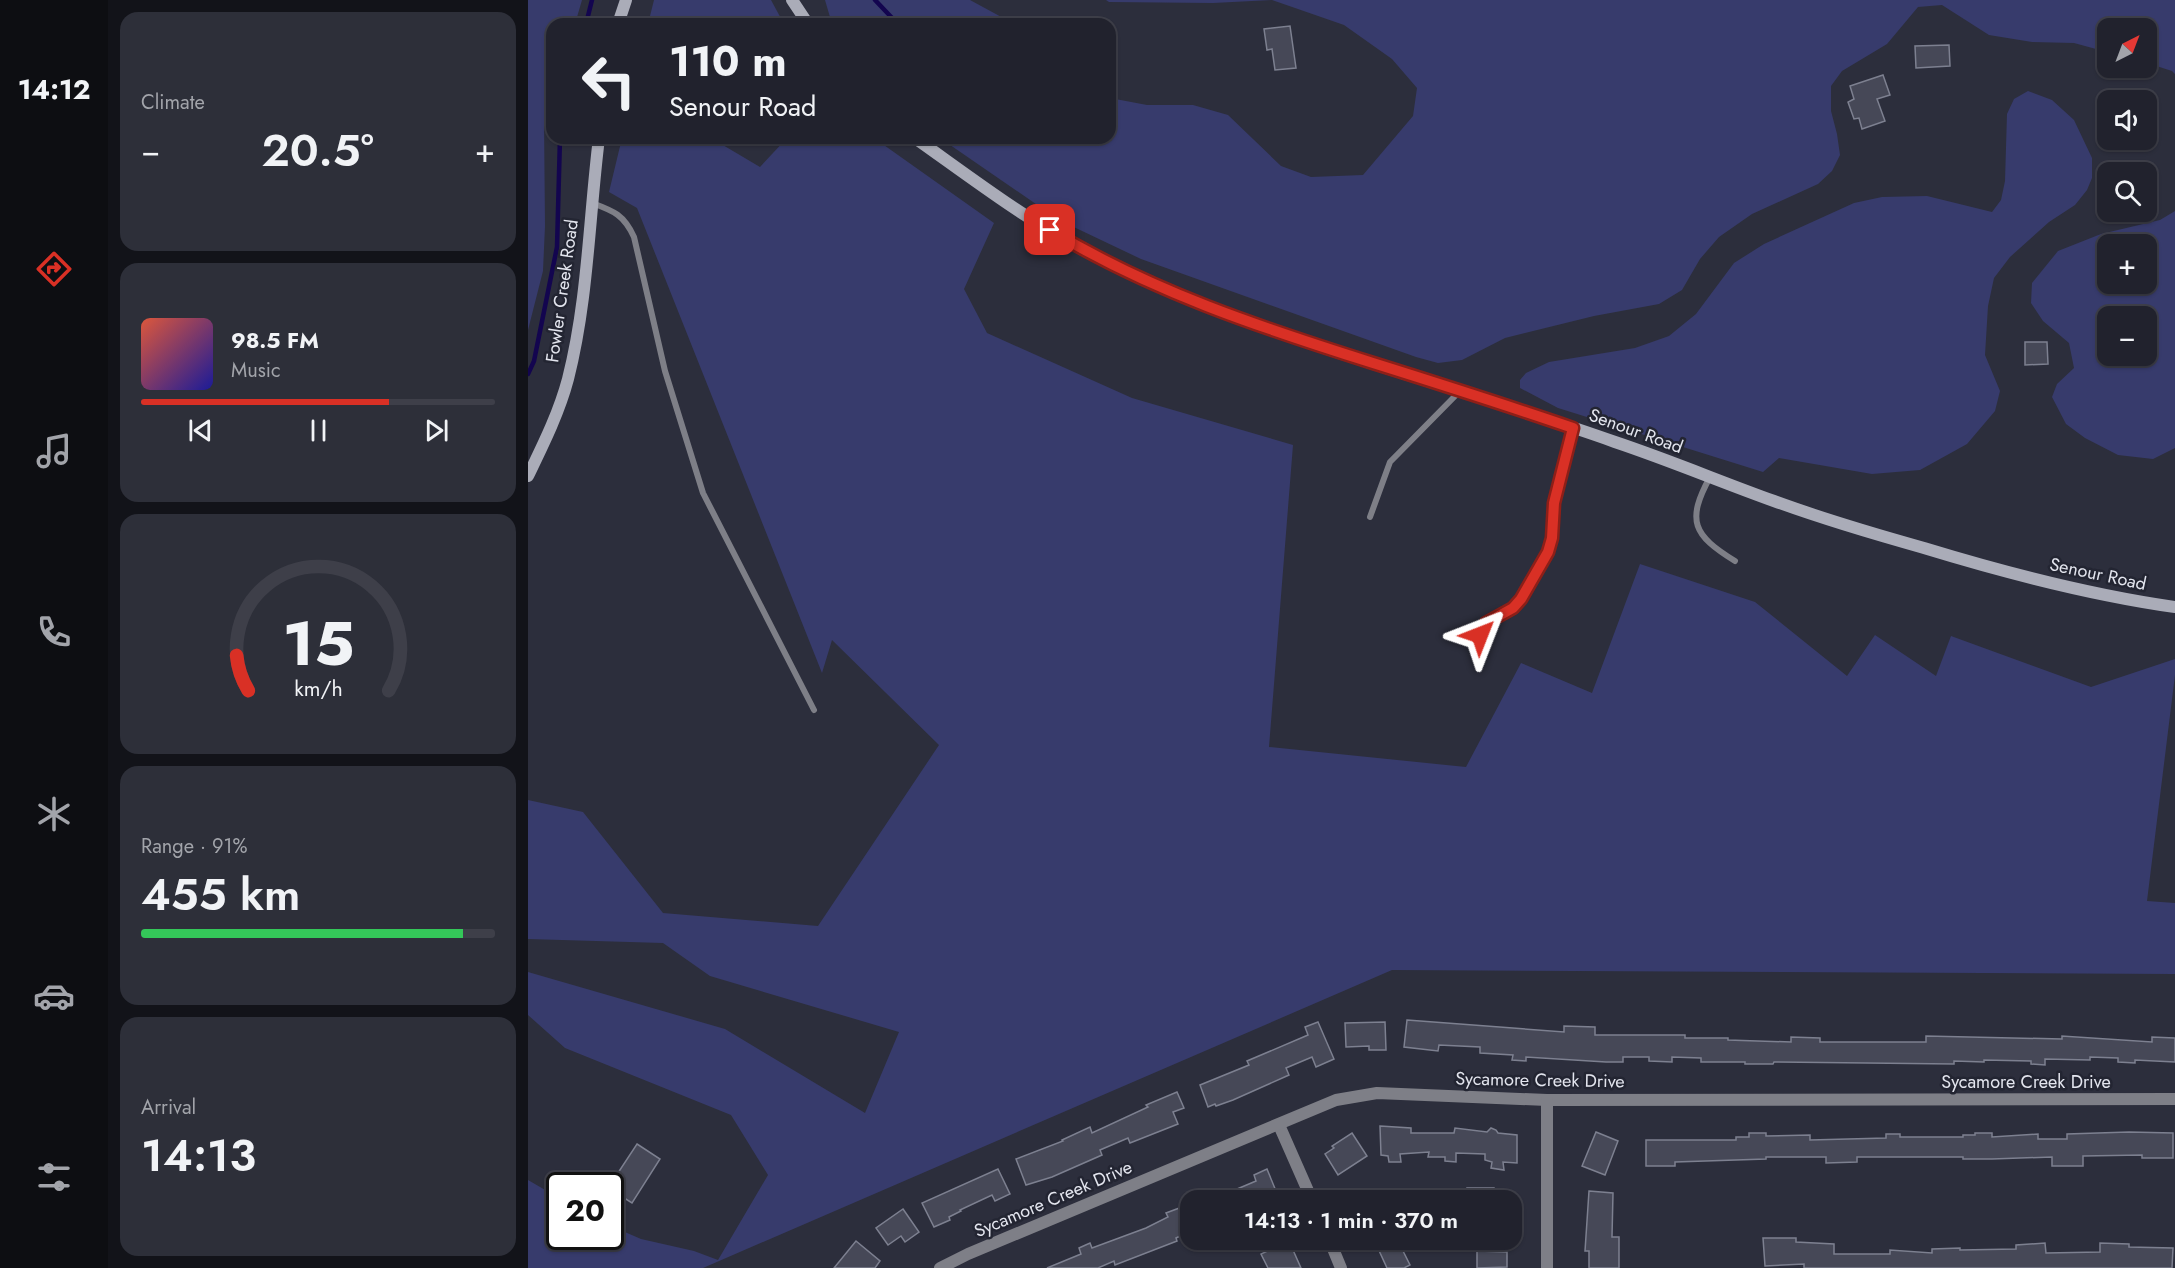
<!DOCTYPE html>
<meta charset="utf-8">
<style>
:root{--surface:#21222d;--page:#2d2f39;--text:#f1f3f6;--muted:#a2a4aa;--line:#3e3f49;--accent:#d93025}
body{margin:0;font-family:Jost,sans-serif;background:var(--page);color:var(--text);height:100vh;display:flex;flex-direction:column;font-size:22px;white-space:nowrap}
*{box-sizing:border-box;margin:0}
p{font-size:20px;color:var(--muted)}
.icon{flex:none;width:33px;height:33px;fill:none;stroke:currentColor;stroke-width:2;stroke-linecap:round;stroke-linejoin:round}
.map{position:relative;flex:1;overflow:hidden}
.panel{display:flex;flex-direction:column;gap:12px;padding:12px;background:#121319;width:420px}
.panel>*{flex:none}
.hud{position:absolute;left:18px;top:18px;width:570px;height:126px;border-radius:18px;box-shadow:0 2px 4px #0004,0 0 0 2px var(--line);background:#21222d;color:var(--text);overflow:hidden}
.needle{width:39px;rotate:42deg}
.buttons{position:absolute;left:1569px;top:18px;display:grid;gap:12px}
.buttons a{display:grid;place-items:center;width:60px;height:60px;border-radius:12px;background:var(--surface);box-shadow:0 2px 4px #0004,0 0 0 2px var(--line);font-size:30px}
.speed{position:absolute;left:18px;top:1172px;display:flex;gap:12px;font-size:30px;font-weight:700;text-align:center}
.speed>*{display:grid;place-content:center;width:78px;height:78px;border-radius:50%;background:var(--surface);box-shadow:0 2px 4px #0004,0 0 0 2px var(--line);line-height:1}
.speed .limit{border:3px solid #111;border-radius:9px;background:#fff;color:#111}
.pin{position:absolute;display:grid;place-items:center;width:51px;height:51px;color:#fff;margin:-26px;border-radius:12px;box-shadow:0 3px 9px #0006}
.me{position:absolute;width:66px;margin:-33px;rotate:45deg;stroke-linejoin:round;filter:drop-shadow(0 0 4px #0008)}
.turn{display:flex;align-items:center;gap:21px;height:126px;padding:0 24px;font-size:27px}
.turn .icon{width:78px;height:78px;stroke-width:2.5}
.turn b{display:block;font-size:42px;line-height:51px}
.big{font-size:45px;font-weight:600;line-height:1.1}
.panel .card{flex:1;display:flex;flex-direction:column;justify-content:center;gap:9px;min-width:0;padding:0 21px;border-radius:18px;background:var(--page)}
.panel .dial{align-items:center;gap:0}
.dial svg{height:156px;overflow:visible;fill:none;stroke:var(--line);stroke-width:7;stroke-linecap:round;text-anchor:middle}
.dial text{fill:var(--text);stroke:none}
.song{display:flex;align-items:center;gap:18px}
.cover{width:72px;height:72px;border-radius:9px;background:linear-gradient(135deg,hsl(10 70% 55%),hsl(240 70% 35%))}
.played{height:6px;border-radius:3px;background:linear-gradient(90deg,var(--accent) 70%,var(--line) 70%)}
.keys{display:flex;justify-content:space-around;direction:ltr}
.heat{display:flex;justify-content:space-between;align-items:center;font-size:33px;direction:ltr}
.charge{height:9px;border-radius:4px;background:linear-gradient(90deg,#34c759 91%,var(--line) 0)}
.trip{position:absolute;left:652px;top:1190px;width:342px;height:60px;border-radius:18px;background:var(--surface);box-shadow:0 2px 4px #0004,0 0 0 2px var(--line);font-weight:600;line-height:60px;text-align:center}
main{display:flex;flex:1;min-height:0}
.tab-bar{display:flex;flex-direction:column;width:108px;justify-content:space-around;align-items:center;background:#0d0e12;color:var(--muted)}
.tab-bar .icon{width:42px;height:42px}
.tab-bar .on{color:var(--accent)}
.tab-bar b{font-size:27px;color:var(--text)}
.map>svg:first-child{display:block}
</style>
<main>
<nav class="tab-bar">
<b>14:12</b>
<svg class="icon on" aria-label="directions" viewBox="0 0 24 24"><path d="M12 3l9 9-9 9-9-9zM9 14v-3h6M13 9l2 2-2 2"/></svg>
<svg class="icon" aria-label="music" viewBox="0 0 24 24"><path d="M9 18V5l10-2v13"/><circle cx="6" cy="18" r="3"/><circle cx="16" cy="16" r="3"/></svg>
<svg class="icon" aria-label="phone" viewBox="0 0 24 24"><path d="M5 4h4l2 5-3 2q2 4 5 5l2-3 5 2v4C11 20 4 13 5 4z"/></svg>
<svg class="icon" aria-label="climate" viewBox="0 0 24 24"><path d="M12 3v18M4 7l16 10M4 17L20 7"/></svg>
<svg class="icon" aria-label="car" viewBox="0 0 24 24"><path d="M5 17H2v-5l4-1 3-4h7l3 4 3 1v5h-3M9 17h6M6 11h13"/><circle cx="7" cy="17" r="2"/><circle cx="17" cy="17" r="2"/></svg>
<svg class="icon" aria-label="filters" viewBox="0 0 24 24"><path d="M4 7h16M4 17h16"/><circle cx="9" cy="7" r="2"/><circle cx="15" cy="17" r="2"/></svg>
</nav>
<section class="panel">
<div class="card"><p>Climate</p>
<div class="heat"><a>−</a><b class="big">20.5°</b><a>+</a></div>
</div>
<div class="card">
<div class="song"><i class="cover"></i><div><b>98.5 FM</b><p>Music</p></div></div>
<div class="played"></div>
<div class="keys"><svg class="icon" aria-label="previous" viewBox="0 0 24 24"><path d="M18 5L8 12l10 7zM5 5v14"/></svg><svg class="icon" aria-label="pause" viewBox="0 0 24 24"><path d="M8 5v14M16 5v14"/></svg><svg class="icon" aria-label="next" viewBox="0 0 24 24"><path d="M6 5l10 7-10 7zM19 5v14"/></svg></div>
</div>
<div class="card dial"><svg viewBox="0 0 100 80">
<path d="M14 69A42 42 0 1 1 86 69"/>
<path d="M14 69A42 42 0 0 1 8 51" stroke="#d93025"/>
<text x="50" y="56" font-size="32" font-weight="700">15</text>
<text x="50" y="72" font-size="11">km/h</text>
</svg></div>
<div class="card"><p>Range · 91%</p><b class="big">455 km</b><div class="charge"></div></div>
<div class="card"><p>Arrival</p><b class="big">14:13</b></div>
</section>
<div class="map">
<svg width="1647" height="1268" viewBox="0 0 1647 1268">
<rect width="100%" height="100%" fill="#2c2e3c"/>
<!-- green -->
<g fill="#373b6c" fill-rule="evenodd">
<path d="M 0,0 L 54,0 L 47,24 L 24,24 L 24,97 L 16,120 L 17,226 L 15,271 L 0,330 Z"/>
<path d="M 126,0 L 243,0 L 256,24 L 120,24 Z"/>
<path d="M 297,0 L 442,0 L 477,19 L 482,24 L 304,24 Z"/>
<path d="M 578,0 L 1647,0 L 1647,74 L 1644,71 L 1619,63 L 1618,28 L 1580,28 L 1579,52 L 1546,43 L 1504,42 L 1461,35 L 1414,5 L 1390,7 L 1359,44 L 1314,71 L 1303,86 L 1303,111 L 1309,134 L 1312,155 L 1304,171 L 1290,184 L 1224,214 L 1191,237 L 1172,259 L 1154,290 L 1131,304 L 1066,316 L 977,338 L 934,360 L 910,363 L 888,357 L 613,259 L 531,220 L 412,138 L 582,138 L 582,98 L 619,105 L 665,105 L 700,115 L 753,166 L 783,177 L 835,175 L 885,116 L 889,88 L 864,59 L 816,25 L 744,0 L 685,3 L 581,2 Z"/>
<path d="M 1500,91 L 1524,100 L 1546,120 L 1564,158 L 1564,178 L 1559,190 L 1547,205 L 1521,222 L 1482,257 L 1466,278 L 1460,306 L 1457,355 L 1472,391 L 1467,411 L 1439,444 L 1392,470 L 1344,474 L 1251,458 L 1235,472 L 1030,408 L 992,388 L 992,380 L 998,373 L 1021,362 L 1107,348 L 1141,336 L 1168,314 L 1206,263 L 1236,244 L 1326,203 L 1354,197 L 1399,196 L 1464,212 L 1473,200 L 1477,181 L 1479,114 L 1486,99 Z"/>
<path d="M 94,138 L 183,138 L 232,167 L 259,138 L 346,138 L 466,223 L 436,289 L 459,333 L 604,398 L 765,445 L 741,747 L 938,767 L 993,663 L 1064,693 L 1112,564 L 1227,602 L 1319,676 L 1347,635 L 1408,676 L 1423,636 L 1563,687 L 1647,659 L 1647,675 L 1619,901 L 1647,903 L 1647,974 L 864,970 L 175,1268 L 0,1268 L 0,1180 L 31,1198 L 32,1236 L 82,1236 L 83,1226 L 113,1239 L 166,1251 L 190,1260 L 240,1175 L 203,1115 L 37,1048 L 0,1015 L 0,972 L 197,1029 L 337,1113 L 371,1032 L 182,976 L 135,943 L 0,939 L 0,800 L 55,812 L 135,913 L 290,926 L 411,745 L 304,640 L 294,673 L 109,208 L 81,192 Z"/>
<path d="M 1647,211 L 1647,448 L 1625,459 L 1590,455 L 1557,438 L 1538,424 L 1524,397 L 1529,384 L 1546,368 L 1541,343 L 1515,321 L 1503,303 L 1504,283 L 1530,251 L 1573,234 L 1632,220 ZM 1618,244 L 1618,284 L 1580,284 L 1580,244 ZM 1618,316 L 1618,356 L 1580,356 L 1580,316 Z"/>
</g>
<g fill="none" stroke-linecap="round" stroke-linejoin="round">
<!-- stream -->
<g stroke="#13054f" stroke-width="4.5">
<path d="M 347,0 L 366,20 L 367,24"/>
<path d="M 58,24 L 64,0"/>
<path d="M 525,138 L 525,139"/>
<path d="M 0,374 L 6,361 L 29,247 L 32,138"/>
</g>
</g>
<!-- building -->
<g fill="#464857" stroke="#7d8090" stroke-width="1.5">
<path d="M 762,26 L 768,68 L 747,70 L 744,49 L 739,50 L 736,29 Z"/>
<path d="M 1421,45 L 1422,66 L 1388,68 L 1387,46 Z"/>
<path d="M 1355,75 L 1362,95 L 1349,99 L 1357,121 L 1334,129 L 1331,118 L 1326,119 L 1320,102 L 1326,99 L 1322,86 Z"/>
<path d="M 1497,342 L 1519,342 L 1520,364 L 1497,365 Z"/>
<path d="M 879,1020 L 1036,1032 L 1036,1026 L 1067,1027 L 1067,1035 L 1157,1035 L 1157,1038 L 1200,1038 L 1200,1040 L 1263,1042 L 1263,1037 L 1292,1038 L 1292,1042 L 1398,1042 L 1398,1036 L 1534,1039 L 1534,1036 L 1624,1042 L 1624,1037 L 1647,1038 L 1647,1062 L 1607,1060 L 1607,1063 L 1590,1062 L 1590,1058 L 1562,1057 L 1562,1060 L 1517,1059 L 1517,1065 L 1503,1064 L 1503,1061 L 1456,1060 L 1456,1062 L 1426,1061 L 1426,1064 L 1246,1062 L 1245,1064 L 1217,1064 L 1217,1062 L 1173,1062 L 1173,1058 L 1144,1057 L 1144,1062 L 1121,1061 L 1121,1057 L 1095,1057 L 1095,1062 L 1078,1062 L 998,1057 L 998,1061 L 984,1060 L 985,1055 L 952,1053 L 952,1047 L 911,1045 L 910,1051 L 876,1047 Z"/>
<path d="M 790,1022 L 806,1059 L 788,1067 L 784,1057 L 758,1068 L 761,1075 L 705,1100 L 688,1106 L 687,1104 L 680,1107 L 672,1085 L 721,1065 L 719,1061 L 780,1035 L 777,1027 Z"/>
<path d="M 857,1022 L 858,1050 L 841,1050 L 841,1046 L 818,1047 L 817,1023 Z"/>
<path d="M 649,1092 L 656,1108 L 645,1112 L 650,1124 L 602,1143 L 600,1138 L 572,1150 L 574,1155 L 524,1177 L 498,1185 L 488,1159 L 535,1141 L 534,1140 L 562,1127 L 564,1133 L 620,1107 L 618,1105 Z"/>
<path d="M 852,1126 L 883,1128 L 883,1133 L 926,1133 L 927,1128 L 959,1132 L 963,1128 L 968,1130 L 970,1133 L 989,1135 L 989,1163 L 975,1162 L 976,1170 L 963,1168 L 964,1162 L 957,1160 L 957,1154 L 928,1153 L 928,1162 L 917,1161 L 917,1157 L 900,1157 L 901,1152 L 872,1154 L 873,1162 L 861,1162 L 860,1156 L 853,1155 Z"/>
<path d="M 1068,1132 L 1090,1141 L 1077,1175 L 1054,1166 Z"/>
<path d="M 1601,1132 L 1645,1133 L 1645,1158 L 1614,1158 L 1614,1155 L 1555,1156 L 1555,1166 L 1524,1166 L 1524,1157 L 1464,1159 L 1435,1159 L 1435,1157 L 1329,1157 L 1329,1162 L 1298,1163 L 1298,1157 L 1238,1157 L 1238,1159 L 1147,1162 L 1147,1166 L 1118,1166 L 1118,1140 L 1208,1140 L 1208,1137 L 1221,1137 L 1221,1133 L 1238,1133 L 1238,1136 L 1282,1135 L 1282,1140 L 1358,1138 L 1358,1134 L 1372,1134 L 1372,1137 L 1435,1137 L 1435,1135 L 1447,1135 L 1447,1133 L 1464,1133 L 1464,1137 L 1510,1134 L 1510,1139 L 1539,1139 L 1539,1134 Z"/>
<path d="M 824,1133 L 839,1156 L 810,1175 L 797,1154 L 806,1148 L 804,1146 Z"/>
<path d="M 109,1144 L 132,1159 L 104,1203 L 82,1189 L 82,1185 Z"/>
<path d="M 470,1169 L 482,1194 L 467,1201 L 464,1195 L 432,1210 L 433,1211 L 421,1217 L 422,1220 L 406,1227 L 394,1203 Z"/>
<path d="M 739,1169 L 750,1196 L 739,1200 L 683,1200 L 728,1181 L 726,1175 Z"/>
<path d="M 939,1188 L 966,1188 L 967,1200 L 939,1200 Z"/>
<path d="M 1061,1191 L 1085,1193 L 1084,1237 L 1091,1237 L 1091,1268 L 1061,1268 L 1061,1251 L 1057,1251 Z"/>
<path d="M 654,1207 L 663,1231 L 648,1238 L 649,1241 L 587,1265 L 586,1261 L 570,1268 L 519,1268 L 553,1254 L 551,1248 L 562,1243 L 564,1248 L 618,1228 L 640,1217 L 638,1213 Z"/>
<path d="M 375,1209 L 391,1232 L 377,1242 L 373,1236 L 360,1245 L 348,1228 Z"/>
<path d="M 1235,1238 L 1268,1238 L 1268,1242 L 1306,1244 L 1306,1254 L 1362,1254 L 1362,1250 L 1404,1253 L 1404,1249 L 1432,1248 L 1432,1250 L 1488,1249 L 1488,1245 L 1517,1243 L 1518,1253 L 1572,1252 L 1572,1243 L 1601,1244 L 1601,1247 L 1645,1248 L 1644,1268 L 1276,1268 L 1276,1264 L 1237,1266 Z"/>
<path d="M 859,1239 L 869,1239 L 882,1265 L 876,1268 L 859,1268 L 848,1244 Z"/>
<path d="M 328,1241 L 352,1261 L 347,1268 L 306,1268 Z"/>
<path d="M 761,1241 L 773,1268 L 740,1268 L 733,1254 Z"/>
<path d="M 949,1251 L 979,1252 L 979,1267 L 949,1268 Z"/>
</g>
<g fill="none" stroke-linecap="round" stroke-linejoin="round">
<!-- lane -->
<g stroke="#7e7f87" stroke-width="6">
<path d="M 64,203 C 86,211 96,215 106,237 L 137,371 L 175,493 L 286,710"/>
<path d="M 1182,477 C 1158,521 1165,535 1207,561"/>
<path d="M 842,517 L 862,462 L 932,391"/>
<path d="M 952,635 L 958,623 L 985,607 L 992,599 L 1020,552 L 1024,538 L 1026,503 L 1045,428"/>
</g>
<!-- street -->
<g stroke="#7e7f87" stroke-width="12">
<path d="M 751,1125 L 784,1200"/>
<path d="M 801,1239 L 813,1268"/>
<path d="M 412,1268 L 440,1254 L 808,1100 L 849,1093 L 1019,1100 L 1647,1099"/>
<path d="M 1019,1268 L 1019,1100"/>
</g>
<!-- secondary -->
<g stroke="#aaacb8" stroke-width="12">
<path d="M 264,0 L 280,24"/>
<path d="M 90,24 L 98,0"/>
<path d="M 387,138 C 442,177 497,219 557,251 C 724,338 910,379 1087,442 C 1141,460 1193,482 1246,501 C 1295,519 1346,534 1396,548 C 1478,573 1562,595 1647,607"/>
<path d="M 0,476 C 15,445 31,413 40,379 C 60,301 61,218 71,138"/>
</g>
</g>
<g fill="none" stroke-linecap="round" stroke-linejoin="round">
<defs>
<path id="route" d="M 522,230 C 622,291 734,328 845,363 C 912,384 978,405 1045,428 L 1026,503 L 1024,538 L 1020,552 L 993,599 L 985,608 L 958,623 L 952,635"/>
</defs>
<!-- route casing -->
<use href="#route" stroke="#8d1f18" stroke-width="15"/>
<!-- route -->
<use href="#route" stroke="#d93025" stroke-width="10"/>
</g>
<g text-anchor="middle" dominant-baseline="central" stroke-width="5" stroke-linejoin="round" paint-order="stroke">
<!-- street labels -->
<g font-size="18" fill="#e3e5ee" stroke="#232532">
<text transform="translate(34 291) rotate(-82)">Fowler Creek Road</text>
<text transform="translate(1108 431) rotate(20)">Senour Road</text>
<text transform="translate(1570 574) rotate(12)">Senour Road</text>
<text transform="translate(1012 1080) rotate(1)">Sycamore Creek Drive</text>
<text x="1498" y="1082">Sycamore Creek Drive</text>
<text transform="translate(525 1199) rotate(-23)">Sycamore Creek Drive</text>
</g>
</g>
</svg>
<div class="buttons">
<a><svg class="needle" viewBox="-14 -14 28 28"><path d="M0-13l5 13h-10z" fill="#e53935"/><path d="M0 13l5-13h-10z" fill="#a2a4aa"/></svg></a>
<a><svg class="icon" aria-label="sound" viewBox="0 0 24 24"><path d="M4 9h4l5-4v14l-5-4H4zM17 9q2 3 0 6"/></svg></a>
<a><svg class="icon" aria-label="search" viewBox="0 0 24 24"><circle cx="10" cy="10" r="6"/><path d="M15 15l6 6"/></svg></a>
<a>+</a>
<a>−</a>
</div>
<div class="speed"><div class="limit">20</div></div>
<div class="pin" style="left:522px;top:230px;background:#d93025"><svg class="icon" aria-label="arrive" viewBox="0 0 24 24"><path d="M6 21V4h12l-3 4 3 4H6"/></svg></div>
<svg class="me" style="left:952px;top:635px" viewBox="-20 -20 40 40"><path d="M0-17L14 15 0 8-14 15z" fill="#d93025" stroke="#fff" stroke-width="4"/></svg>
<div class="trip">14:13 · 1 min · 370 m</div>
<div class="hud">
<div class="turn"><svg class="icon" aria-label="left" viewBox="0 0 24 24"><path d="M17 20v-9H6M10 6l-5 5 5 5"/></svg><div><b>110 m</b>Senour Road</div></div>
</div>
</div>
</main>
